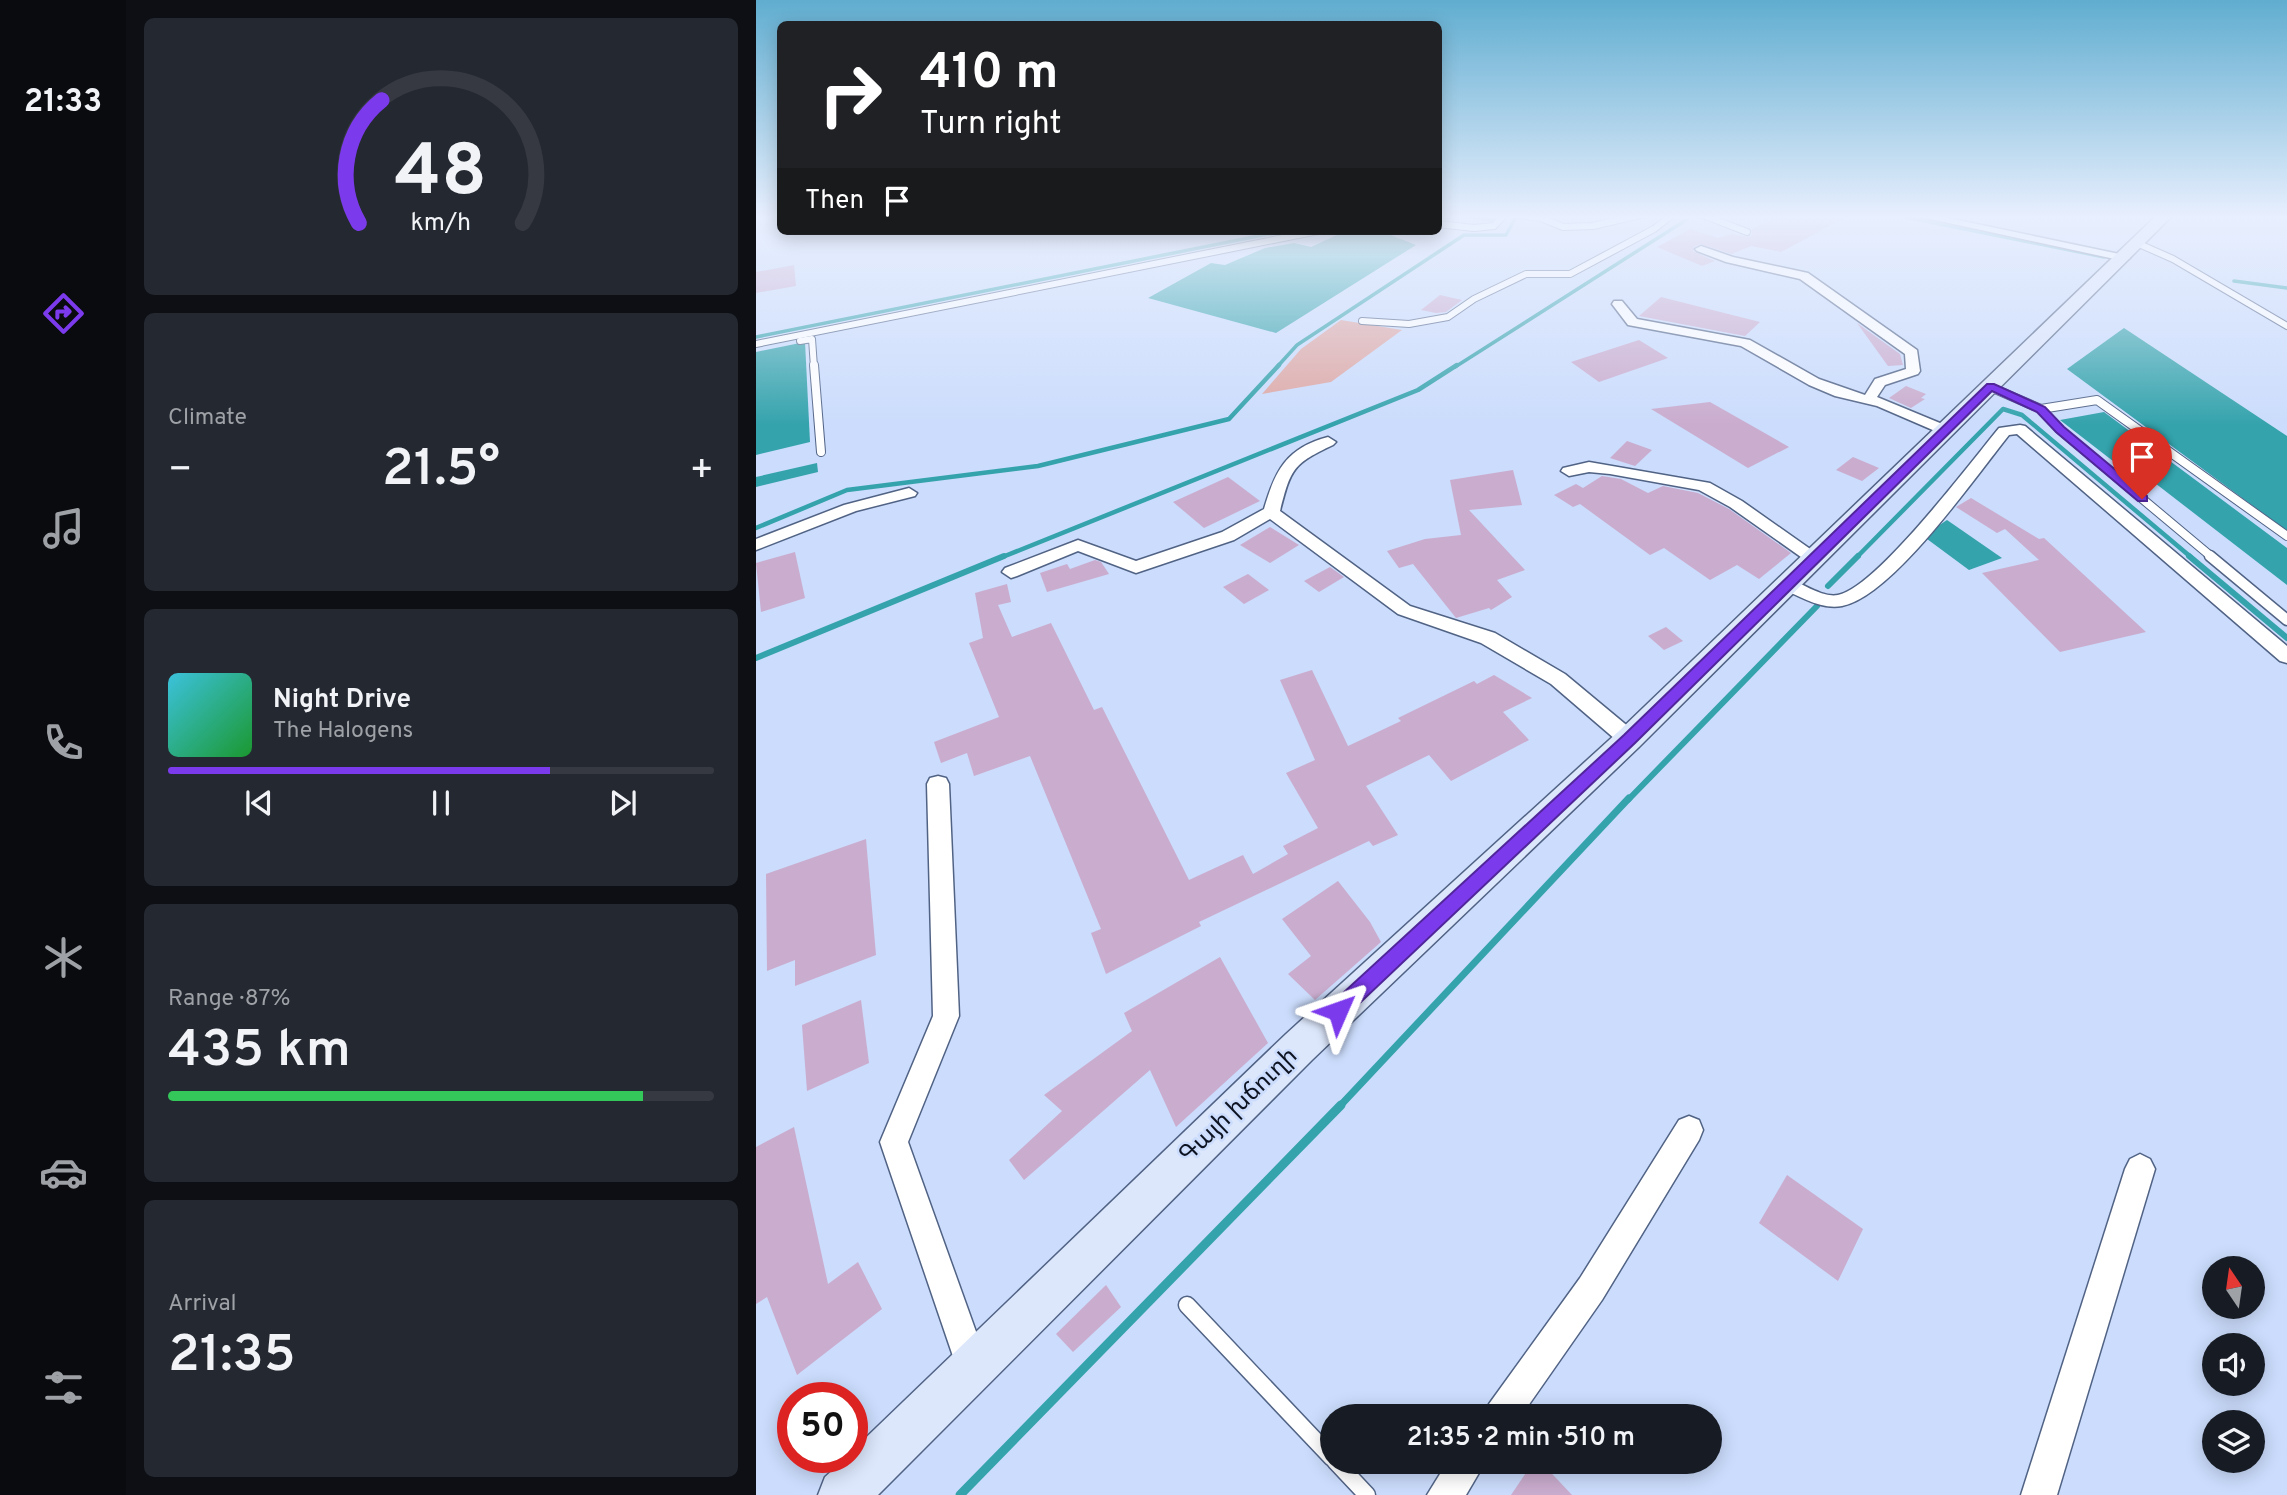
<!DOCTYPE html>
<meta charset="utf-8">
<style>
:root{--surface:#171b24;--page:#242831;--text:#f1f3f6;--muted:#9ea1a6;--line:#363941;--accent:#7c3aed}
body{margin:0;font-family:Overpass,"Noto Sans Armenian",sans-serif;background:var(--page);color:var(--text);height:100vh;display:flex;flex-direction:column;font-size:26px;white-space:nowrap}
*{box-sizing:border-box;margin:0}
p{font-size:23px;color:var(--muted)}
.icon{flex:none;width:38px;height:38px;fill:none;stroke:currentColor;stroke-width:2;stroke-linecap:round;stroke-linejoin:round}
.map{position:relative;flex:1;overflow:hidden}
.sheet{display:flex;flex-direction:column;gap:18px;padding:18px;background:#0d0f14;width:630px}
.sheet>*{flex:none}
.top-card{position:absolute;left:21px;top:21px;width:665px;height:214px;border-radius:10px;box-shadow:0 4px 18px #0003;background:#202124;color:#fff;overflow:hidden}
.needle{width:46px;rotate:347deg}
.controls{position:absolute;left:1446px;top:1256px;display:grid;gap:14px}
.controls a{display:grid;place-items:center;width:63px;height:63px;border-radius:50%;background:var(--surface);box-shadow:0 4px 18px #0003;font-size:35px}
.speed{position:absolute;left:21px;top:1382px;display:flex;gap:14px;font-size:35px;font-weight:700;text-align:center}
.speed>*{display:grid;place-content:center;width:91px;height:91px;border-radius:50%;background:var(--surface);box-shadow:0 4px 18px #0003;line-height:1}
.speed .limit{border:10px solid #d22;background:#fff;color:#111}
.pin{position:absolute;display:grid;place-items:center;width:60px;height:60px;color:#fff;margin:-72px -30px;border-radius:50% 50% 50% 0;rotate:-45deg;box-shadow:0 0 7px #0007}
.pin .icon{rotate:45deg}
.me{position:absolute;width:77px;margin:-38px;rotate:47deg;stroke-linejoin:round;filter:drop-shadow(0 0 5px #0008)}
.turn{display:flex;align-items:center;gap:24px;height:147px;padding:0 28px;font-size:32px}
.turn .icon{width:91px;height:91px;stroke-width:2.5}
.turn b{display:block;font-size:49px;line-height:60px}
.then{display:flex;align-items:center;height:66px;padding:0 28px;background:#0003;gap:14px;font-size:26px}
.big{font-size:52px;font-weight:600;line-height:1.1}
.sheet .tile{flex:1;display:flex;flex-direction:column;justify-content:center;gap:10px;min-width:0;padding:0 24px;border-radius:10px;background:var(--page)}
.sheet .dial{align-items:center;gap:0}
.dial svg{height:182px;overflow:visible;fill:none;stroke:var(--line);stroke-width:7;stroke-linecap:round;text-anchor:middle}
.dial text{fill:var(--text);stroke:none}
.song{display:flex;align-items:center;gap:21px}
.cover{width:84px;height:84px;border-radius:10px;background:linear-gradient(135deg,hsl(190 70% 55%),hsl(130 70% 35%))}
.played{height:7px;border-radius:4px;background:linear-gradient(90deg,var(--accent) 70%,var(--line) 70%)}
.keys{display:flex;justify-content:space-around;direction:ltr}
.heat{display:flex;justify-content:space-between;align-items:center;font-size:38px;direction:ltr}
.charge{height:10px;border-radius:5px;background:linear-gradient(90deg,#34c759 87%,var(--line) 0)}
.trip{position:absolute;left:564px;top:1404px;width:402px;height:70px;border-radius:35px;background:var(--surface);box-shadow:0 4px 18px #0003;font-weight:600;line-height:70px;text-align:center}
main{display:flex;flex:1;min-height:0}
.menu{display:flex;flex-direction:column;width:126px;justify-content:space-around;align-items:center;background:#090b0e;color:var(--muted)}
.menu .icon{width:49px;height:49px}
.menu .selected{color:var(--accent)}
.menu b{font-size:32px;color:var(--text)}
.map>svg:first-child{display:block}
</style>
<main>
<nav class="menu">
<b>21:33</b>
<svg class="icon selected" aria-label="directions" viewBox="0 0 24 24"><path d="M12 3l9 9-9 9-9-9zM9 14v-3h6M13 9l2 2-2 2"/></svg>
<svg class="icon" aria-label="music" viewBox="0 0 24 24"><path d="M9 18V5l10-2v13"/><circle cx="6" cy="18" r="3"/><circle cx="16" cy="16" r="3"/></svg>
<svg class="icon" aria-label="phone" viewBox="0 0 24 24"><path d="M5 4h4l2 5-3 2q2 4 5 5l2-3 5 2v4C11 20 4 13 5 4z"/></svg>
<svg class="icon" aria-label="climate" viewBox="0 0 24 24"><path d="M12 3v18M4 7l16 10M4 17L20 7"/></svg>
<svg class="icon" aria-label="car" viewBox="0 0 24 24"><path d="M5 17H2v-5l4-1 3-4h7l3 4 3 1v5h-3M9 17h6M6 11h13"/><circle cx="7" cy="17" r="2"/><circle cx="17" cy="17" r="2"/></svg>
<svg class="icon" aria-label="filters" viewBox="0 0 24 24"><path d="M4 7h16M4 17h16"/><circle cx="9" cy="7" r="2"/><circle cx="15" cy="17" r="2"/></svg>
</nav>
<section class="sheet">
<div class="tile dial"><svg viewBox="0 0 100 80">
<path d="M14 69A42 42 0 1 1 86 69"/>
<path d="M14 69A42 42 0 0 1 24 15" stroke="#7c3aed"/>
<text x="50" y="56" font-size="32" font-weight="700">48</text>
<text x="50" y="72" font-size="11">km/h</text>
</svg></div>
<div class="tile"><p>Climate</p>
<div class="heat"><a>−</a><b class="big">21.5°</b><a>+</a></div>
</div>
<div class="tile">
<div class="song"><i class="cover"></i><div><b>Night Drive</b><p>The Halogens</p></div></div>
<div class="played"></div>
<div class="keys"><svg class="icon" aria-label="previous" viewBox="0 0 24 24"><path d="M18 5L8 12l10 7zM5 5v14"/></svg><svg class="icon" aria-label="pause" viewBox="0 0 24 24"><path d="M8 5v14M16 5v14"/></svg><svg class="icon" aria-label="next" viewBox="0 0 24 24"><path d="M6 5l10 7-10 7zM19 5v14"/></svg></div>
</div>
<div class="tile"><p>Range · 87%</p><b class="big">435 km</b><div class="charge"></div></div>
<div class="tile"><p>Arrival</p><b class="big">21:35</b></div>
</section>
<div class="map">
<svg width="1531" height="1495" viewBox="0 0 1531 1495">
<rect width="100%" height="100%" fill="#cbdcfc"/>
<!-- green -->
<path fill="#dea8a5" d="M 585,320 L 646,330 L 575,382 L 506,394 L 545,349 Z"/>
<!-- water -->
<g fill="#34a3ac">
<path d="M 583,234 L 632,234 L 660,245 L 520,333 L 392,298 L 455,263 L 469,265 L 509,248 L 538,243 L 555,247 Z"/>
<path d="M 1368,328 L 1531,436 L 1531,531 L 1311,369 Z"/>
<path d="M 49,342 L 54,442 L 0,455 L 0,352 Z"/>
<path d="M 1348,412 L 1531,548 L 1531,585 L 1386,473 L 1375,475 L 1304,420 Z"/>
<path d="M 61,463 L 62,472 L 0,487 L 0,477 Z"/>
<path d="M 1191,520 L 1246,558 L 1213,570 L 1167,536 Z"/>
</g>
<g fill="none" stroke-linecap="round" stroke-linejoin="round">
<!-- stream-far4 -->
<g stroke="#34a3ac" stroke-width="3.5">
<path d="M 701,215 L 737,220"/>
<path d="M 1149,217 L 1348,257"/>
<path d="M 1478,281 L 1531,288"/>
<path d="M 0,337 L 527,231"/>
<path d="M 521,367 L 541,345 L 708,235 L 750,235 L 761,215"/>
<path d="M 699,367 L 930,220"/>
</g>
<!-- stream-far3 -->
<g stroke="#34a3ac" stroke-width="4.5">
<path d="M 0,528 L 91,490 L 282,466 L 473,419 L 523,365"/>
<path d="M 244,558 L 662,390 L 701,365"/>
<path d="M 1100,558 L 1247,409 L 1266,415 L 1436,558"/>
</g>
<!-- stream-far2 -->
<g stroke="#34a3ac" stroke-width="6">
<path d="M 1433,556 L 1531,638"/>
<path d="M 1072,586 L 1102,556"/>
<path d="M 0,658 L 248,556"/>
<path d="M 872,800 L 1061,606"/>
</g>
<!-- stream-far1 -->
<path stroke="#34a3ac" stroke-width="7" d="M 583,1107 L 873,798"/>
<!-- stream -->
<path stroke="#34a3ac" stroke-width="9" d="M 204,1495 L 585,1105"/>
</g>
<!-- building -->
<g fill="#caacce">
<path d="M 1025,215 L 1094,215 L 1025,252 L 995,246 L 976,254 L 944,244 L 938,247 L 937,251 L 959,261 L 946,266 L 901,247 L 934,229 L 962,238 L 976,234 L 993,237 L 996,235 L 996,229 Z"/>
<path d="M 38,265 L 40,286 L 0,293 L 0,272 Z"/>
<path d="M 684,295 L 706,300 L 690,312 L 680,313 L 665,310 Z"/>
<path d="M 905,297 L 1004,322 L 989,336 L 883,316 Z"/>
<path d="M 1101,323 L 1144,354 L 1147,365 L 1132,366 Z"/>
<path d="M 883,340 L 912,358 L 843,382 L 815,362 Z"/>
<path d="M 1150,386 L 1170,394 L 1165,398 L 1169,399 L 1155,408 L 1133,398 Z"/>
<path d="M 954,402 L 1033,447 L 992,468 L 895,409 Z"/>
<path d="M 871,441 L 896,450 L 879,466 L 854,458 Z"/>
<path d="M 1097,457 L 1123,468 L 1106,481 L 1080,470 Z"/>
<path d="M 757,470 L 766,505 L 713,510 L 769,570 L 741,580 L 756,597 L 735,610 L 733,608 L 700,618 L 657,564 L 643,568 L 631,551 L 669,539 L 705,535 L 694,480 Z"/>
<path d="M 846,476 L 865,479 L 892,493 L 907,486 L 942,493 L 973,509 L 1035,553 L 1003,579 L 981,565 L 954,580 L 908,548 L 894,555 L 824,504 L 817,507 L 798,495 L 820,484 L 827,488 Z"/>
<path d="M 472,477 L 504,501 L 448,528 L 417,502 Z"/>
<path d="M 1215,498 L 1283,539 L 1288,538 L 1390,632 L 1304,652 L 1226,573 L 1283,560 L 1249,529 L 1241,533 L 1200,507 Z"/>
<path d="M 514,527 L 543,545 L 514,563 L 484,545 Z"/>
<path d="M 39,552 L 49,598 L 5,612 L 0,563 Z"/>
<path d="M 339,560 L 345,562 L 353,574 L 291,592 L 284,573 L 311,564 L 314,569 Z"/>
<path d="M 574,567 L 588,577 L 563,592 L 548,581 Z"/>
<path d="M 492,574 L 513,590 L 488,604 L 467,587 Z"/>
<path d="M 251,584 L 255,602 L 242,605 L 256,637 L 295,623 L 338,710 L 346,707 L 433,880 L 487,855 L 497,874 L 532,854 L 527,846 L 562,828 L 530,773 L 559,760 L 524,680 L 556,670 L 592,746 L 645,721 L 642,718 L 718,681 L 721,684 L 738,675 L 776,698 L 747,712 L 773,740 L 695,781 L 673,755 L 610,786 L 642,835 L 617,846 L 613,841 L 443,922 L 445,926 L 350,974 L 335,933 L 345,929 L 274,756 L 218,776 L 211,753 L 185,763 L 178,742 L 243,717 L 213,643 L 227,638 L 219,593 Z"/>
<path d="M 910,627 L 927,641 L 908,650 L 892,636 Z"/>
<path d="M 110,839 L 120,955 L 39,986 L 39,960 L 11,971 L 10,874 Z"/>
<path d="M 582,881 L 614,922 L 625,942 L 559,1000 L 532,974 L 555,956 L 526,919 Z"/>
<path d="M 464,957 L 512,1043 L 420,1127 L 394,1070 L 268,1180 L 253,1160 L 306,1111 L 288,1095 L 376,1031 L 368,1013 Z"/>
<path d="M 105,1000 L 113,1063 L 51,1091 L 46,1025 Z"/>
<path d="M 38,1127 L 72,1284 L 102,1262 L 126,1309 L 41,1375 L 11,1297 L 0,1304 L 0,1147 Z"/>
<path d="M 1031,1175 L 1107,1229 L 1082,1281 L 1003,1223 Z"/>
<path d="M 350,1285 L 365,1307 L 317,1352 L 300,1334 Z"/>
<path d="M 778,1461 L 784,1461 L 816,1495 L 755,1495 Z"/>
</g>
<g fill="none" stroke-linecap="round" stroke-linejoin="round">
<defs>
<g id="lane-far3">
<path d="M 762,215 L 785,218 L 807,227 L 837,226 L 884,215"/>
<path d="M 947,215 L 991,232"/>
<path d="M 682,224 L 718,228 L 738,226 L 748,215"/>
<path d="M 1383,244 L 1417,259 L 1531,326"/>
<path d="M 606,321 L 653,324 L 692,317 L 718,299 L 770,274 L 814,274 L 898,229 L 916,215"/>
<path d="M 44,341 L 56,339 L 58,367"/>
<path d="M 0,344 L 562,231"/>
</g>
<g id="lane-far2">
<path d="M 58,365 L 65,452"/>
<path d="M 1234,387 L 1285,409 L 1304,430 L 1457,558"/>
<path d="M 1285,409 L 1341,400 L 1531,536"/>
</g>
<path id="lane-far1" d="M 1454,556 L 1531,620"/>
<g id="lane">
<path d="M 431,1305 L 576,1458"/>
<path d="M 579,1461 L 611,1495"/>
</g>
<g id="street">
<path d="M 1156,215 L 1178,215 L 1368,255 L 1374,258 L 1368,261 Z"/>
<path d="M 945,246 L 977,257 L 1052,273 L 1161,350 L 1164,371 L 1162,374 L 1129,385 L 1121,397 L 1196,428 L 1198,431 L 1196,434 L 1186,434 L 1121,406 L 1079,396 L 1053,385 L 985,346 L 872,325 L 856,304 L 858,301 L 866,301 L 881,319 L 994,340 L 1063,379 L 1109,395 L 1119,379 L 1150,369 L 1149,354 L 1044,279 L 970,262 L 941,251 L 939,249 Z"/>
<path d="M 1264,425 L 1269,426 L 1531,646 L 1531,663 L 1524,661 L 1261,434 L 1253,435 C 1220,476 1136,597 1086,606 C 1065,610 1043,596 1025,588 L 1022,584 L 1025,580 L 1031,578 C 1047,583 1065,598 1082,595 C 1120,588 1215,462 1243,428 Z"/>
<path d="M 572,437 L 580,442 L 577,445 C 537,464 535,468 524,511 L 654,606 L 739,633 L 809,674 L 880,733 L 883,739 L 880,745 L 873,747 L 866,745 L 795,684 L 725,643 L 642,614 L 514,519 L 478,540 L 380,573 L 322,551 L 261,576 L 255,578 L 246,572 L 249,568 L 322,540 L 380,561 L 466,532 L 508,509 C 519,471 530,448 572,437 Z"/>
<path d="M 833,462 L 954,483 L 986,501 L 1067,558 L 1064,562 L 1052,562 L 974,507 L 943,490 L 854,474 L 833,472 L 813,476 L 805,471 L 807,468 Z"/>
<path d="M 153,488 L 161,493 L 159,496 L 100,511 L 0,550 L 0,539 L 88,505 Z"/>
<path d="M 182,776 L 190,778 L 193,784 L 203,1016 L 152,1142 L 233,1368 L 229,1380 L 217,1384 L 205,1380 L 201,1368 L 124,1142 L 177,1016 L 171,784 L 174,778 Z"/>
<path d="M 933,1116 L 943,1120 L 947,1130 L 943,1140 L 846,1300 L 765,1416 L 728,1416 L 733,1404 L 824,1278 L 923,1120 Z"/>
<path d="M 1384,1154 L 1394,1159 L 1399,1169 L 1301,1495 L 1265,1495 L 1369,1169 L 1374,1159 Z"/>
<path d="M 692,1461 L 730,1461 L 710,1495 L 671,1495 Z"/>
</g>
<path id="secondary" d="M 1401,215 L 1417,215 L 883,747 L 556,1060 L 122,1495 L 62,1495 L 69,1477 L 90,1458 L 96,1458 L 96,1451 L 530,1034 L 863,731 Z"/>
</defs>
<!-- lane-far3 casing -->
<use href="#lane-far3" stroke="#516385" stroke-width="8"/>
<!-- lane-far2 casing -->
<use href="#lane-far2" stroke="#516385" stroke-width="10"/>
<!-- lane-far1 casing -->
<use href="#lane-far1" stroke="#516385" stroke-width="13"/>
<!-- lane casing -->
<use href="#lane" stroke="#516385" stroke-width="19"/>
<!-- street casing -->
<use href="#street" stroke="#516385" stroke-width="3"/>
<!-- secondary casing -->
<use href="#secondary" stroke="#516385" stroke-width="3"/>
<!-- lane-far3 -->
<use href="#lane-far3" stroke="#fff" stroke-width="6"/>
<!-- lane-far2 -->
<use href="#lane-far2" stroke="#fff" stroke-width="8"/>
<!-- lane-far1 -->
<use href="#lane-far1" stroke="#fff" stroke-width="10"/>
<!-- lane -->
<use href="#lane" stroke="#fff" stroke-width="16"/>
<!-- street -->
<use href="#street" fill="#fff" fill-rule="evenodd"/>
<!-- secondary -->
<use href="#secondary" fill="#dce7fc" fill-rule="evenodd"/>
</g>
<!-- sky -->
<linearGradient id="sky" x2="0" y2="1"><stop stop-color="#60add0"/><stop offset="0.51" stop-color="#e8effe"/><stop offset="1" stop-color="#e8effe" stop-opacity="0"/></linearGradient>
<rect width="1531" height="425" fill="url(#sky)"/>
<!-- route -->
<path fill="#7c3aed" stroke="#51269a" stroke-width="2" d="M 1231,384 L 1238,384 L 1289,407 L 1308,427 L 1391,496 L 1391,501 L 1382,501 L 1300,432 L 1281,412 L 1236,391 L 879,743 L 589,1017 L 582,1020 L 575,1017 L 572,1011 L 575,1004 L 868,735 Z"/>
<g text-anchor="middle" dominant-baseline="central" stroke-width="5" stroke-linejoin="round" paint-order="stroke">
<!-- street labels -->
<g font-size="24" fill="#0d1321" stroke="#cbdcfc">
<text transform="translate(483 1106) rotate(-44)">Գայի խճուղի</text>
</g>
</g>
</svg>
<div class="controls">
<a><svg class="needle" viewBox="-14 -14 28 28"><path d="M0-13l5 13h-10z" fill="#e53935"/><path d="M0 13l5-13h-10z" fill="#9ea1a6"/></svg></a>
<a><svg class="icon" aria-label="sound" viewBox="0 0 24 24"><path d="M4 9h4l5-4v14l-5-4H4zM17 9q2 3 0 6"/></svg></a>
<a><svg class="icon" aria-label="layers" viewBox="0 0 24 24"><path d="M12 4l9 5-9 5-9-5zM3 14l9 5 9-5"/></svg></a>
</div>
<div class="speed"><div class="limit">50</div></div>
<div class="pin" style="left:1386px;top:499px;background:#d93025"><svg class="icon" aria-label="arrive" viewBox="0 0 24 24"><path d="M6 21V4h12l-3 4 3 4H6"/></svg></div>
<svg class="me" style="left:582px;top:1011px" viewBox="-20 -20 40 40"><path d="M0-17L14 15 0 8-14 15z" fill="#7c3aed" stroke="#fff" stroke-width="4"/></svg>
<div class="trip">21:35 · 2 min · 510 m</div>
<div class="top-card">
<div class="turn"><svg class="icon" aria-label="right" viewBox="0 0 24 24"><path d="M7 20v-9h11M14 6l5 5-5 5"/></svg><div><b>410 m</b>Turn right</div></div>
<div class="then">Then<svg class="icon" aria-label="arrive" viewBox="0 0 24 24"><path d="M6 21V4h12l-3 4 3 4H6"/></svg></div>
</div>
</div>
</main>
